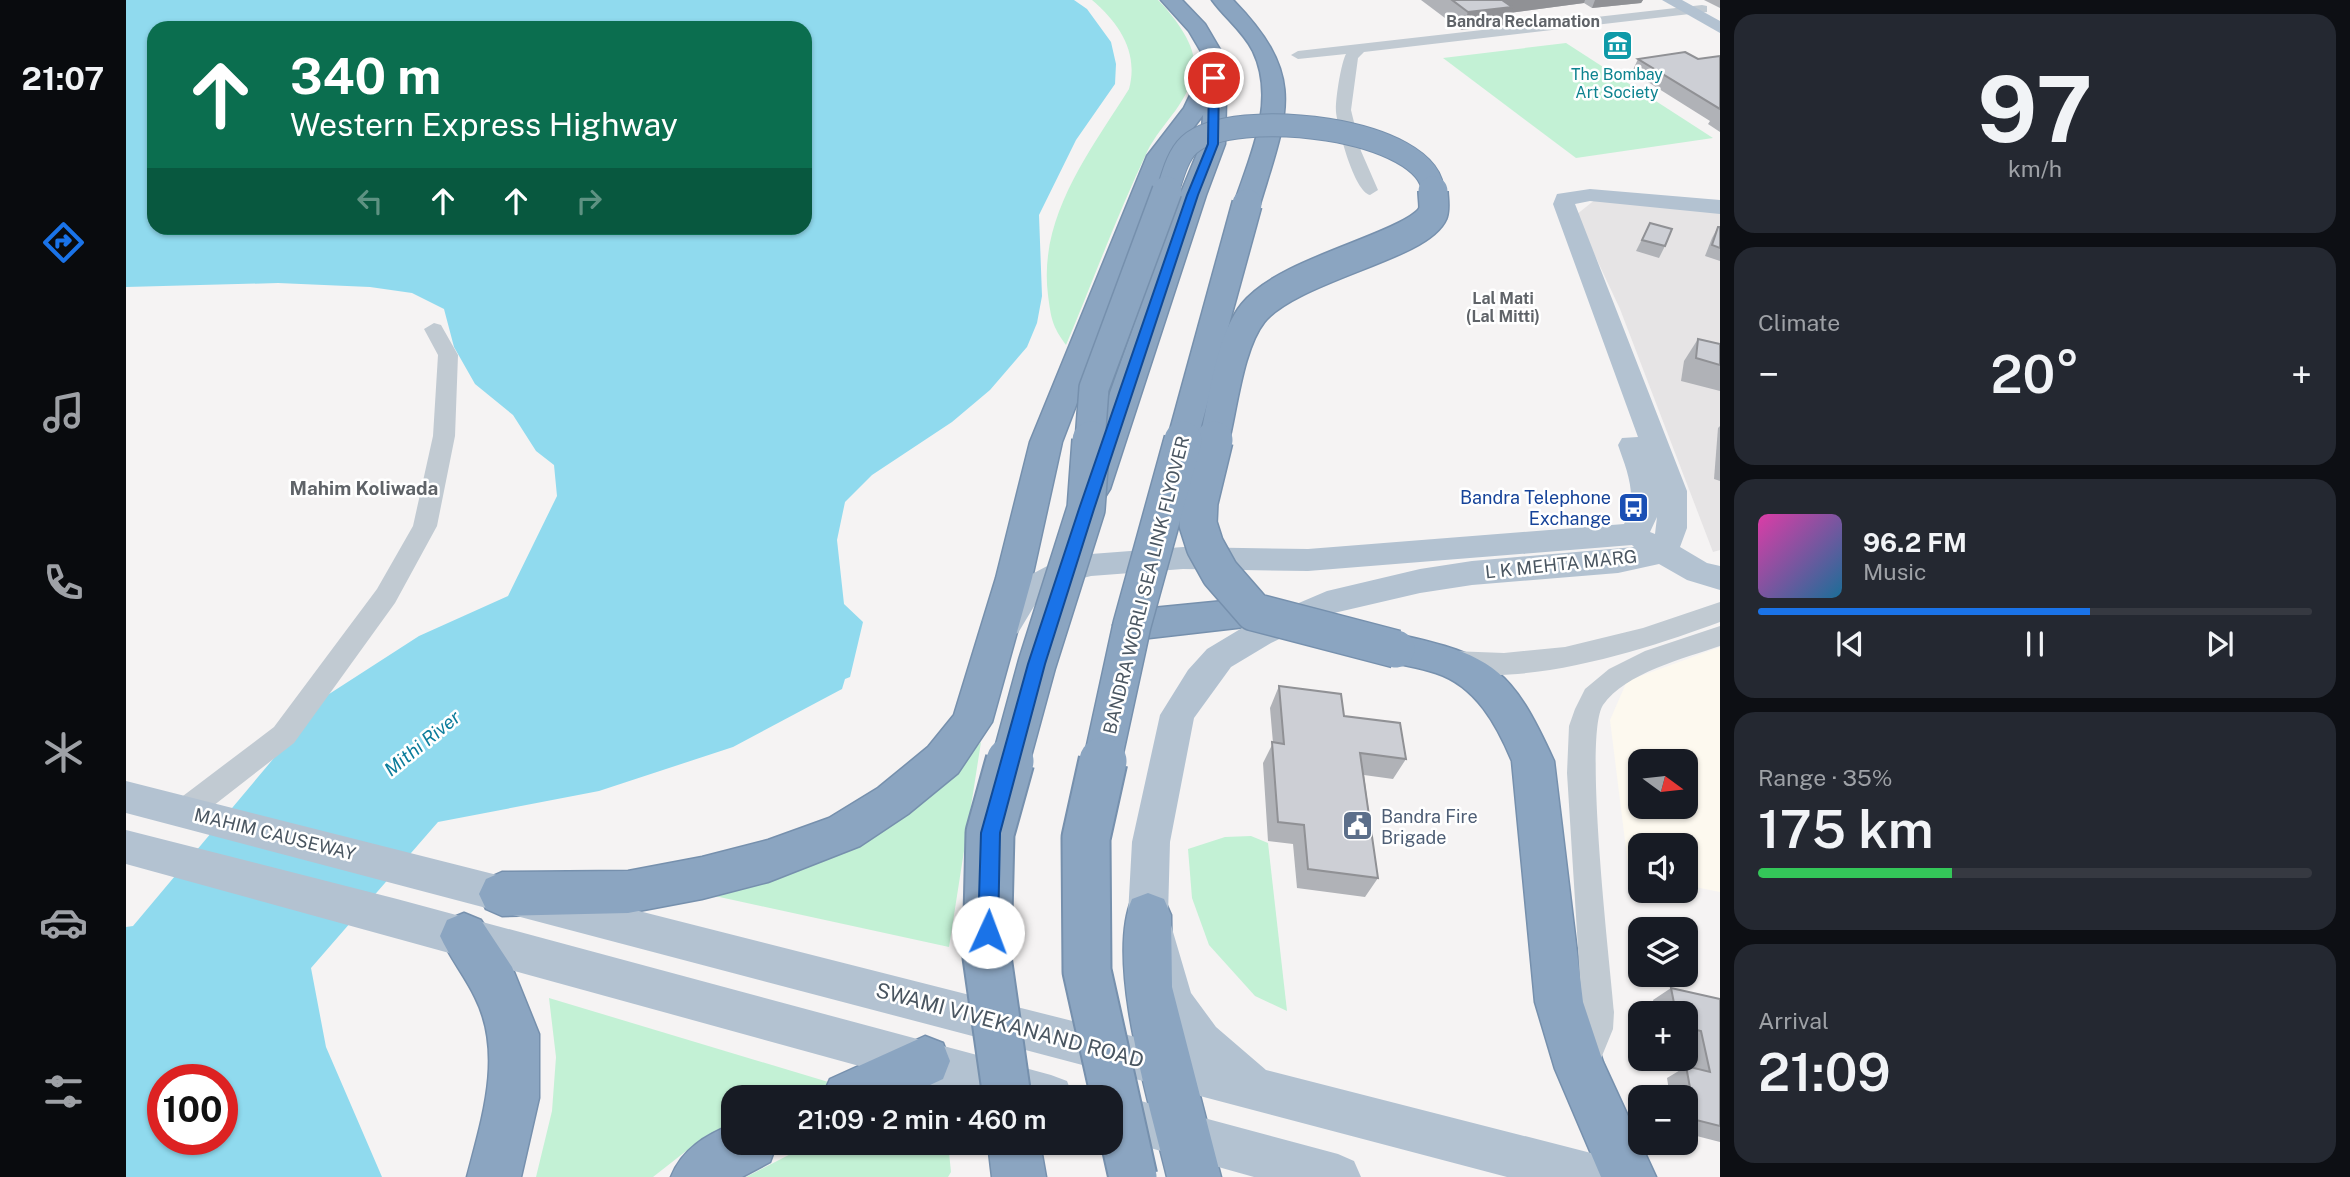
<!DOCTYPE html>
<meta charset="utf-8">
<style>
:root{--surface:#171b24;--page:#242831;--text:#f1f3f6;--muted:#9ea1a6;--line:#363941;--accent:#1a73e8}
body{margin:0;font-family:"Public Sans",sans-serif;background:var(--page);color:var(--text);height:100vh;display:flex;flex-direction:column;font-size:26px;white-space:nowrap}
*{box-sizing:border-box;margin:0}
p{font-size:23px;color:var(--muted)}
.icon{flex:none;width:38px;height:38px;fill:none;stroke:currentColor;stroke-width:2;stroke-linecap:round;stroke-linejoin:round}
.map{position:relative;flex:1;overflow:hidden}
.panel{display:flex;flex-direction:column;gap:14px;padding:14px;background:#0d0f14;width:630px}
.panel>*{flex:none}
.banner{position:absolute;left:21px;top:21px;width:665px;height:214px;border-radius:21px;box-shadow:0 2px 5px #0004;background:#0b6e4f;color:#fff;overflow:hidden}
.needle{width:46px;rotate:105deg}
.controls{position:absolute;left:1502px;top:749px;display:grid;gap:14px}
.controls a{display:grid;place-items:center;width:70px;height:70px;border-radius:14px;background:var(--surface);box-shadow:0 2px 5px #0004;font-size:35px}
.speed{position:absolute;left:21px;top:1064px;display:flex;gap:14px;font-size:35px;font-weight:700;text-align:center}
.speed>*{display:grid;place-content:center;width:91px;height:91px;border-radius:50%;background:var(--surface);box-shadow:0 2px 5px #0004;line-height:1}
.speed .limit{border:10px solid #d22;background:#fff;color:#111}
.pin{position:absolute;display:grid;place-items:center;width:60px;height:60px;color:#fff;margin:-30px;border:4px solid #fff;border-radius:50%;box-shadow:0 2px 7px #0007}
.me{position:absolute;width:77px;margin:-38px;rotate:2deg;stroke-linejoin:round;filter:drop-shadow(0 0 5px #0008)}
.turn{display:flex;align-items:center;gap:24px;height:147px;padding:0 28px;font-size:32px}
.turn .icon{width:91px;height:91px;stroke-width:2.5}
.turn b{display:block;font-size:49px;line-height:60px}
.lanes{display:flex;align-items:center;height:66px;padding:0 28px;background:#0003;justify-content:center;gap:35px;direction:ltr}
.lanes .off{opacity:.35}
.big{font-size:52px;font-weight:600;line-height:1.1}
.panel .card{flex:1;display:flex;flex-direction:column;justify-content:center;gap:10px;min-width:0;padding:0 24px;border-radius:21px;background:var(--page)}
.panel .dial{align-items:center;gap:0}
.dial b{font-size:91px;line-height:1}
.song{display:flex;align-items:center;gap:21px}
.cover{width:84px;height:84px;border-radius:10px;background:linear-gradient(135deg,hsl(320 70% 55%),hsl(200 70% 35%))}
.played{height:7px;border-radius:4px;background:linear-gradient(90deg,var(--accent) 60%,var(--line) 60%)}
.keys{display:flex;justify-content:space-around;direction:ltr}
.heat{display:flex;justify-content:space-between;align-items:center;font-size:38px;direction:ltr}
.charge{height:10px;border-radius:5px;background:linear-gradient(90deg,#34c759 35%,var(--line) 0)}
.trip{position:absolute;left:595px;top:1085px;width:402px;height:70px;border-radius:21px;background:var(--surface);box-shadow:0 2px 5px #0004;font-weight:600;line-height:70px;text-align:center}
main{display:flex;flex:1;min-height:0}
.menu{display:flex;flex-direction:column;width:126px;justify-content:space-around;align-items:center;background:#090b0e;color:var(--muted)}
.menu .icon{width:49px;height:49px}
.menu .active{color:var(--accent)}
.menu b{font-size:32px;color:var(--text)}
.map>svg:first-child{display:block}
</style>
<main>
<nav class="menu">
<b>21:07</b>
<svg class="icon active" aria-label="directions" viewBox="0 0 24 24"><path d="M12 3l9 9-9 9-9-9zM9 14v-3h6M13 9l2 2-2 2"/></svg>
<svg class="icon" aria-label="music" viewBox="0 0 24 24"><path d="M9 18V5l10-2v13"/><circle cx="6" cy="18" r="3"/><circle cx="16" cy="16" r="3"/></svg>
<svg class="icon" aria-label="phone" viewBox="0 0 24 24"><path d="M5 4h4l2 5-3 2q2 4 5 5l2-3 5 2v4C11 20 4 13 5 4z"/></svg>
<svg class="icon" aria-label="climate" viewBox="0 0 24 24"><path d="M12 3v18M4 7l16 10M4 17L20 7"/></svg>
<svg class="icon" aria-label="car" viewBox="0 0 24 24"><path d="M5 17H2v-5l4-1 3-4h7l3 4 3 1v5h-3M9 17h6M6 11h13"/><circle cx="7" cy="17" r="2"/><circle cx="17" cy="17" r="2"/></svg>
<svg class="icon" aria-label="filters" viewBox="0 0 24 24"><path d="M4 7h16M4 17h16"/><circle cx="9" cy="7" r="2"/><circle cx="15" cy="17" r="2"/></svg>
</nav>
<div class="map">
<svg width="1594" height="1177" viewBox="0 0 1594 1177">
<rect width="100%" height="100%" fill="#f5f3f3"/>
<!-- commercial -->
<path fill="#fdf9ef" fill-rule="evenodd" d="M 1594,647 L 1594,892 L 1559,885 L 1559,845 L 1514,845 L 1514,875 L 1503,873 L 1484,720 L 1501,681 ZM 1514,761 L 1559,761 L 1559,807 L 1514,807 Z"/>
<!-- education -->
<path fill="#e6e4e5" d="M 1470,199 L 1594,212 L 1594,550 L 1587,552 L 1494,309 L 1450,215 Z"/>
<!-- green -->
<g fill="#c3f1d5">
<path d="M 966,0 L 1032,0 C 1046,14 1069,43 1068,64 C 1066,102 1036,121 1021,152 C 991,215 967,281 940,345 C 926,326 925,318 922,295 C 912,217 964,151 1003,89 C 1013,52 993,23 966,0 Z"/>
<path d="M 1440,43 L 1587,138 L 1450,158 L 1317,58 Z"/>
<path d="M 855,742 L 823,947 L 566,891 L 816,782 Z"/>
<path d="M 1125,836 L 1142,843 L 1161,1011 L 1129,996 L 1083,945 L 1066,898 L 1062,849 L 1099,837 Z"/>
<path d="M 423,998 L 709,1084 L 661,1097 L 607,1097 L 607,1122 L 578,1137 L 527,1177 L 410,1177 L 426,1111 L 430,1057 Z"/>
<path d="M 686,1143 L 822,1143 L 825,1172 L 822,1177 L 620,1177 Z"/>
</g>
<!-- water -->
<path fill="#90daee" fill-rule="evenodd" d="M 0,0 L 948,0 L 961,9 L 985,42 L 990,64 L 989,84 L 950,140 L 913,215 L 916,296 L 911,323 L 901,347 L 864,390 L 826,422 L 746,475 L 719,502 L 711,540 L 718,604 L 737,622 L 724,677 L 719,679 L 716,689 L 607,747 L 473,791 L 312,822 L 185,968 L 200,1047 L 256,1177 L 0,1177 L 0,927 L 7,926 L 200,696 L 293,636 L 382,596 L 431,496 L 428,465 L 410,451 L 387,415 L 349,384 L 328,347 L 318,309 L 286,293 L 244,287 L 152,283 L 0,287 ZM 28,28 L 679,28 L 679,228 L 28,228 ZM 37,1080 L 96,1080 L 96,1139 L 37,1139 Z"/>
<g fill="none" stroke-linecap="round" stroke-linejoin="round">
<defs>
<g id="highway">
<path d="M 1035,0 L 1056,0 L 1079,24 L 1096,53 L 1100,100 L 1099,144 L 1080,195 L 984,489 L 979,497 L 967,501 L 955,497 L 950,489 L 1054,195 L 1075,144 L 1077,115 L 1045,157 L 936,442 L 906,578 L 866,722 L 832,773 L 782,814 L 734,846 L 642,882 L 576,899 L 502,913 L 376,916 L 360,909 L 353,894 L 360,879 L 376,872 L 502,871 L 576,857 L 642,840 L 703,818 L 752,788 L 802,747 L 828,715 L 870,578 L 904,442 L 1021,156 L 1058,108 L 1069,85 L 1076,53 L 1063,31 Z"/>
<path d="M 1086,0 L 1107,0 C 1181,76 1162,112 1134,204 L 1130,209 L 1121,212 L 1112,209 L 1108,204 C 1124,156 1151,101 1127,51 C 1117,31 1099,18 1086,0 Z"/>
<path d="M 1128,598 L 1141,602 L 1147,612 L 1141,622 L 1128,626 L 1006,640 L 993,635 L 987,625 L 993,615 L 1006,610 Z"/>
<path d="M 1270,634 C 1368,655 1386,669 1428,761 L 1457,1002 L 1477,1062 L 1530,1177 L 1475,1177 L 1429,1069 L 1409,1002 L 1386,761 C 1371,725 1350,686 1310,673 C 1292,667 1274,665 1256,660 L 1251,649 L 1256,638 Z"/>
<path d="M 1022,893 L 1038,899 L 1045,915 L 1046,987 L 1095,1177 L 1041,1177 C 1025,1109 979,962 1006,899 Z"/>
<path d="M 338,913 L 355,920 L 386,967 L 413,1034 L 413,1098 L 395,1177 L 341,1177 C 356,1119 378,1054 349,997 C 339,976 324,958 314,936 L 321,920 Z"/>
<path d="M 799,1036 L 817,1043 L 824,1061 L 817,1079 L 778,1097 L 696,1097 L 704,1079 Z"/>
<path d="M 607,1124 L 607,1143 L 651,1143 L 644,1162 L 616,1177 L 545,1177 C 556,1149 580,1135 607,1124 Z"/>
<path d="M 862,1143 L 914,1143 L 920,1177 L 866,1177 Z"/>
</g>
</defs>
<!-- highway casing -->
<use href="#highway" stroke="#7690ad" stroke-width="3"/>
<!-- minor -->
<g fill="#c1cad2" fill-rule="evenodd">
<path d="M 1576,5 L 1581,6 L 1581,12 L 1238,52 L 1232,58 L 1225,110 L 1235,151 L 1252,190 L 1244,195 C 1228,191 1212,129 1210,112 C 1209,101 1215,63 1220,54 L 1172,59 L 1165,55 L 1172,51 Z"/>
<path d="M 308,323 L 315,325 L 332,355 L 329,436 L 311,526 L 269,603 L 168,743 L 69,820 L 59,824 L 49,820 L 45,811 L 49,802 L 148,727 L 251,589 L 287,526 L 307,436 L 312,355 L 298,329 Z"/>
<path d="M 1594,602 L 1594,622 C 1524,648 1390,692 1317,668 L 1313,661 L 1317,654 L 1326,651 L 1378,653 L 1439,647 L 1517,628 Z"/>
<path d="M 1594,626 L 1594,646 C 1559,658 1499,673 1477,705 C 1457,736 1484,963 1488,1012 L 1487,1029 L 1467,1078 L 1455,1083 L 1443,1078 L 1438,1066 L 1453,1029 L 1456,1012 L 1441,773 L 1443,726 L 1449,709 L 1459,689 L 1483,669 L 1519,651 Z"/>
</g>
<!-- major -->
<g fill="#b3c2d1" fill-rule="evenodd">
<path d="M 1536,0 L 1556,0 L 1594,21 L 1594,33 Z"/>
<path d="M 1464,189 L 1594,200 L 1594,214 L 1464,201 L 1449,204 L 1561,491 L 1561,528 L 1554,547 L 1581,563 L 1594,566 L 1594,590 L 1561,580 L 1533,564 L 1492,573 L 1346,585 L 1294,593 L 1208,613 L 1145,643 L 1105,667 L 1068,718 L 1044,842 L 1042,915 L 1065,993 L 1090,1027 L 1140,1070 L 1469,1154 L 1485,1161 L 1492,1177 L 1381,1177 L 0,813 L 0,781 L 1053,1048 L 1032,1019 L 1026,1004 L 1002,915 L 1006,842 L 1034,715 L 1062,670 L 1081,649 L 1121,625 L 1201,591 L 1294,569 L 1346,561 L 1508,547 L 1506,545 L 1182,571 L 1057,569 L 965,576 L 945,581 L 913,598 L 892,633 L 881,637 L 870,633 L 865,624 L 891,582 L 925,564 L 965,554 L 1057,547 L 1182,549 L 1498,524 C 1513,498 1501,471 1492,445 L 1496,438 L 1512,437 L 1427,204 L 1431,194 ZM 1531,517 L 1529,534 L 1524,532 Z"/>
<path d="M 0,830 L 271,899 L 925,1075 L 941,1081 L 947,1097 L 846,1097 L 0,864 Z"/>
<path d="M 985,1093 L 1212,1154 L 1228,1161 L 1235,1177 L 1128,1177 L 985,1137 L 985,1097 L 974,1097 Z"/>
</g>
<!-- highway -->
<use href="#highway" fill="#8ba5c1" fill-rule="evenodd"/>
<defs>
<path id="highway-bridge-far3" d="M 1041,193 C 1046,178 1051,156 1063,145 C 1107,105 1307,128 1307,193"/>
<g id="highway-bridge-far2">
<path d="M 964,441 L 968,388 L 1041,191"/>
<path d="M 1056,441 L 1121,204"/>
<path d="M 1088,441 C 1097,405 1103,343 1127,313 C 1163,268 1293,246 1307,213 C 1309,207 1307,197 1307,191"/>
</g>
<g id="highway-bridge-far1">
<path d="M 1088,440 L 1073,502 L 1072,524 L 1079,546 L 1094,573 L 1128,612 L 1270,649"/>
<path d="M 884,763 L 911,664 L 960,509 L 965,440"/>
<path d="M 976,763 L 1006,625 L 1057,440"/>
</g>
<g id="highway-bridge">
<path d="M 977,761 L 960,838 L 961,971 L 1007,1177"/>
<path d="M 881,1097 L 861,957 L 864,833 L 884,761"/>
</g>
</defs>
<!-- highway-bridge-far3 casing -->
<use href="#highway-bridge-far3" stroke="#7690ad" stroke-width="24" stroke-linecap="butt"/>
<!-- highway-bridge-far2 casing -->
<use href="#highway-bridge-far2" stroke="#7690ad" stroke-width="32" stroke-linecap="butt"/>
<!-- highway-bridge-far1 casing -->
<use href="#highway-bridge-far1" stroke="#7690ad" stroke-width="40" stroke-linecap="butt"/>
<!-- highway-bridge casing -->
<use href="#highway-bridge" stroke="#7690ad" stroke-width="51" stroke-linecap="butt"/>
<!-- highway-bridge-far3 -->
<use href="#highway-bridge-far3" stroke="#8ba5c1" stroke-width="22"/>
<!-- highway-bridge-far2 -->
<use href="#highway-bridge-far2" stroke="#8ba5c1" stroke-width="29"/>
<!-- highway-bridge-far1 -->
<use href="#highway-bridge-far1" stroke="#8ba5c1" stroke-width="37"/>
<!-- highway-bridge -->
<use href="#highway-bridge" stroke="#8ba5c1" stroke-width="47"/>
</g>
<!-- wall -->
<g fill="#b0b2b7">
<path d="M 1295,0 L 1517,0 L 1515,3 L 1466,8 L 1458,3 L 1383,13 L 1379,25 L 1335,30 Z"/>
<path d="M 1578,0 L 1594,0 L 1594,8 Z"/>
<path d="M 1594,56 L 1594,132 L 1582,124 L 1584,121 L 1506,72 L 1512,59 L 1572,59 Z"/>
<path d="M 1524,223 L 1539,246 L 1533,258 L 1510,251 Z"/>
<path d="M 1592,227 L 1594,227 L 1594,261 L 1579,256 L 1586,238 Z"/>
<path d="M 1572,339 L 1594,344 L 1594,391 L 1555,381 L 1558,361 Z"/>
<path d="M 1594,426 L 1594,481 L 1588,479 L 1592,428 Z"/>
<path d="M 1153,686 L 1218,716 L 1280,759 L 1267,779 L 1238,775 L 1252,878 L 1239,897 L 1171,888 L 1167,844 L 1142,841 L 1137,763 L 1147,743 L 1144,708 Z"/>
<path d="M 1545,988 L 1594,999 L 1594,1142 L 1559,1133 L 1559,1097 L 1544,1097 L 1541,1078 L 1561,1066 L 1559,1058 L 1559,1013 L 1530,1013 L 1527,1000 Z"/>
</g>
<!-- shaded-wall -->
<g fill="#909195">
<path d="M 1371,0 L 1459,0 L 1458,3 L 1383,13 L 1379,25 L 1335,30 L 1342,12 Z"/>
<path d="M 1469,0 L 1517,0 L 1515,3 L 1466,8 Z"/>
</g>
<!-- building -->
<g fill="#cdcfd5" stroke="#909195" stroke-width="2">
<path d="M 1326,0 L 1376,0 L 1386,7 L 1342,12 Z"/>
<path d="M 1559,52 L 1572,59 L 1594,56 L 1594,109 L 1512,59 Z"/>
<path d="M 1524,223 L 1546,229 L 1539,246 L 1516,240 Z"/>
<path d="M 1592,227 L 1594,227 L 1594,248 L 1586,245 Z"/>
<path d="M 1572,339 L 1594,344 L 1594,365 L 1570,358 Z"/>
<path d="M 1153,686 L 1215,694 L 1218,716 L 1274,723 L 1280,759 L 1234,753 L 1252,878 L 1182,869 L 1178,825 L 1152,822 L 1146,742 L 1158,744 Z"/>
<path d="M 1545,988 L 1594,999 L 1594,1126 L 1570,1120 L 1560,1066 L 1584,1072 L 1575,1031 L 1559,1027 L 1559,1013 L 1550,1013 Z"/>
</g>
<!-- route -->
<path fill="#1a73e8" stroke="#114b97" stroke-width="2" d="M 1088,75 L 1093,78 L 1092,144 L 1072,195 L 968,509 L 919,664 L 874,833 L 872,932 L 869,939 L 862,942 L 855,939 L 852,932 L 855,833 L 902,664 L 953,509 L 1061,195 L 1082,144 L 1083,78 Z"/>
<!-- icons -->
<defs>
<symbol id="museum-square" viewBox="-11 -11 22 22"><rect x="-9" y="-9" width="18" height="18" rx="4" fill="#0f9aa8" stroke="#fff"/><path d="M0-6L6-3V-2H-6V-3ZM-5-1h2V3h-2ZM-1-1h2V3h-2ZM3-1h2V3H3ZM-6 4H6V6H-6Z" fill="#fff"/></symbol>
<symbol id="bus-square" viewBox="-11 -11 22 22"><rect x="-9" y="-9" width="18" height="18" rx="4" fill="#1a4fb4" stroke="#fff"/><path d="M-5-6H5V4H4V6H2V4H-2V6H-4V4H-5ZM-3.5-4V0h7V-4ZM-3.5 1.2v1.5H-2V1.2ZM2 1.2v1.5H3.5V1.2Z" fill="#fff"/></symbol>
<symbol id="civic-square" viewBox="-11 -11 22 22"><rect x="-9" y="-9" width="18" height="18" rx="4" fill="#5c6f8a" stroke="#fff"/><path d="M-.6-6.5H3V-4.5H.6V-3L4-1V1h2V6H-6V1h2V-1L-.6-3ZM-1.2 2.5V6h2.4V2.5Z" fill="#fff"/></symbol>
</defs>
<g fill-rule="evenodd">
<use href="#museum-square" x="1474" y="28" width="35" height="35"/>
<use href="#bus-square" x="1490" y="490" width="35" height="35"/>
<use href="#civic-square" x="1214" y="808" width="35" height="35"/>
</g>
<g text-anchor="middle" dominant-baseline="central" stroke-width="5" stroke-linejoin="round" paint-order="stroke">
<!-- far-neighbourhood labels -->
<g font-size="16" font-weight="bold" fill="#5f6368" stroke="#fff">
<text x="1397" y="21">Bandra Reclamation</text>
<text x="1377" y="298">Lal Mati<tspan x="1377" dy="18">(Lal Mitti)</tspan></text>
</g>
<!-- far-culture labels -->
<g font-size="16" fill="#0d838f" stroke="#fff">
<text x="1491" y="74">The Bombay<tspan x="1491" dy="18">Art Society</tspan></text>
</g>
<!-- transit labels -->
<g font-size="18" fill="#164399" stroke="#fff" text-anchor="end">
<text x="1485" y="497">Bandra Telephone<tspan x="1485" dy="21">Exchange</tspan></text>
</g>
<!-- street labels -->
<g font-size="18" fill="#4a5661" stroke="#fff">
<text transform="translate(1435 564) rotate(-6)">L K MEHTA MARG</text>
<text transform="translate(1020 585) rotate(-76)">BANDRA WORLI SEA LINK FLYOVER</text>
<text transform="translate(149 834) rotate(14)">MAHIM CAUSEWAY</text>
</g>
<!-- service labels -->
<g font-size="18" fill="#4e5e75" stroke="#fff" text-anchor="start">
<text x="1255" y="816">Bandra Fire<tspan x="1255" dy="21">Brigade</tspan></text>
</g>
<!-- neighbourhood labels -->
<g font-size="19" font-weight="bold" fill="#5f6368" stroke="#fff">
<text x="238" y="488">Mahim Koliwada</text>
</g>
<!-- water labels -->
<g font-size="19" font-style="italic" fill="#0c7c9b" stroke="#fff">
<text transform="translate(296 743) rotate(-39)">Mithi River</text>
</g>
<!-- near-street labels -->
<g font-size="21" fill="#4a5661" stroke="#fff">
<text transform="translate(884 1025) rotate(15)">SWAMI VIVEKANAND ROAD</text>
</g>
</g>
</svg>
<div class="controls">
<a><svg class="needle" viewBox="-14 -14 28 28"><path d="M0-13l5 13h-10z" fill="#e53935"/><path d="M0 13l5-13h-10z" fill="#9ea1a6"/></svg></a>
<a><svg class="icon" aria-label="sound" viewBox="0 0 24 24"><path d="M4 9h4l5-4v14l-5-4H4zM17 9q2 3 0 6"/></svg></a>
<a><svg class="icon" aria-label="layers" viewBox="0 0 24 24"><path d="M12 4l9 5-9 5-9-5zM3 14l9 5 9-5"/></svg></a>
<a>+</a>
<a>−</a>
</div>
<div class="speed"><div class="limit">100</div></div>
<div class="pin" style="left:1088px;top:78px;background:#d93025"><svg class="icon" aria-label="arrive" viewBox="0 0 24 24"><path d="M6 21V4h12l-3 4 3 4H6"/></svg></div>
<svg class="me" style="left:862px;top:932px" viewBox="-20 -20 40 40"><circle r="19" fill="#fff"/><path d="M0-13L10 11 0 6-10 11z" fill="#1a73e8"/></svg>
<div class="trip">21:09 · 2 min · 460 m</div>
<div class="banner">
<div class="turn"><svg class="icon" aria-label="ahead" viewBox="0 0 24 24"><path d="M12 20V5M6 11l6-6 6 6"/></svg><div><b>340 m</b>Western Express Highway</div></div>
<div class="lanes"><svg class="icon off" aria-label="left" viewBox="0 0 24 24"><path d="M17 20v-9H6M10 6l-5 5 5 5"/></svg><svg class="icon" aria-label="ahead" viewBox="0 0 24 24"><path d="M12 20V5M6 11l6-6 6 6"/></svg><svg class="icon" aria-label="ahead" viewBox="0 0 24 24"><path d="M12 20V5M6 11l6-6 6 6"/></svg><svg class="icon off" aria-label="right" viewBox="0 0 24 24"><path d="M7 20v-9h11M14 6l5 5-5 5"/></svg></div>
</div>
</div>
<section class="panel">
<div class="card dial"><b>97</b><p>km/h</p></div>
<div class="card"><p>Climate</p>
<div class="heat"><a>−</a><b class="big">20°</b><a>+</a></div>
</div>
<div class="card">
<div class="song"><i class="cover"></i><div><b>96.2 FM</b><p>Music</p></div></div>
<div class="played"></div>
<div class="keys"><svg class="icon" aria-label="previous" viewBox="0 0 24 24"><path d="M18 5L8 12l10 7zM5 5v14"/></svg><svg class="icon" aria-label="pause" viewBox="0 0 24 24"><path d="M8 5v14M16 5v14"/></svg><svg class="icon" aria-label="next" viewBox="0 0 24 24"><path d="M6 5l10 7-10 7zM19 5v14"/></svg></div>
</div>
<div class="card"><p>Range · 35%</p><b class="big">175 km</b><div class="charge"></div></div>
<div class="card"><p>Arrival</p><b class="big">21:09</b></div>
</section>
</main>
